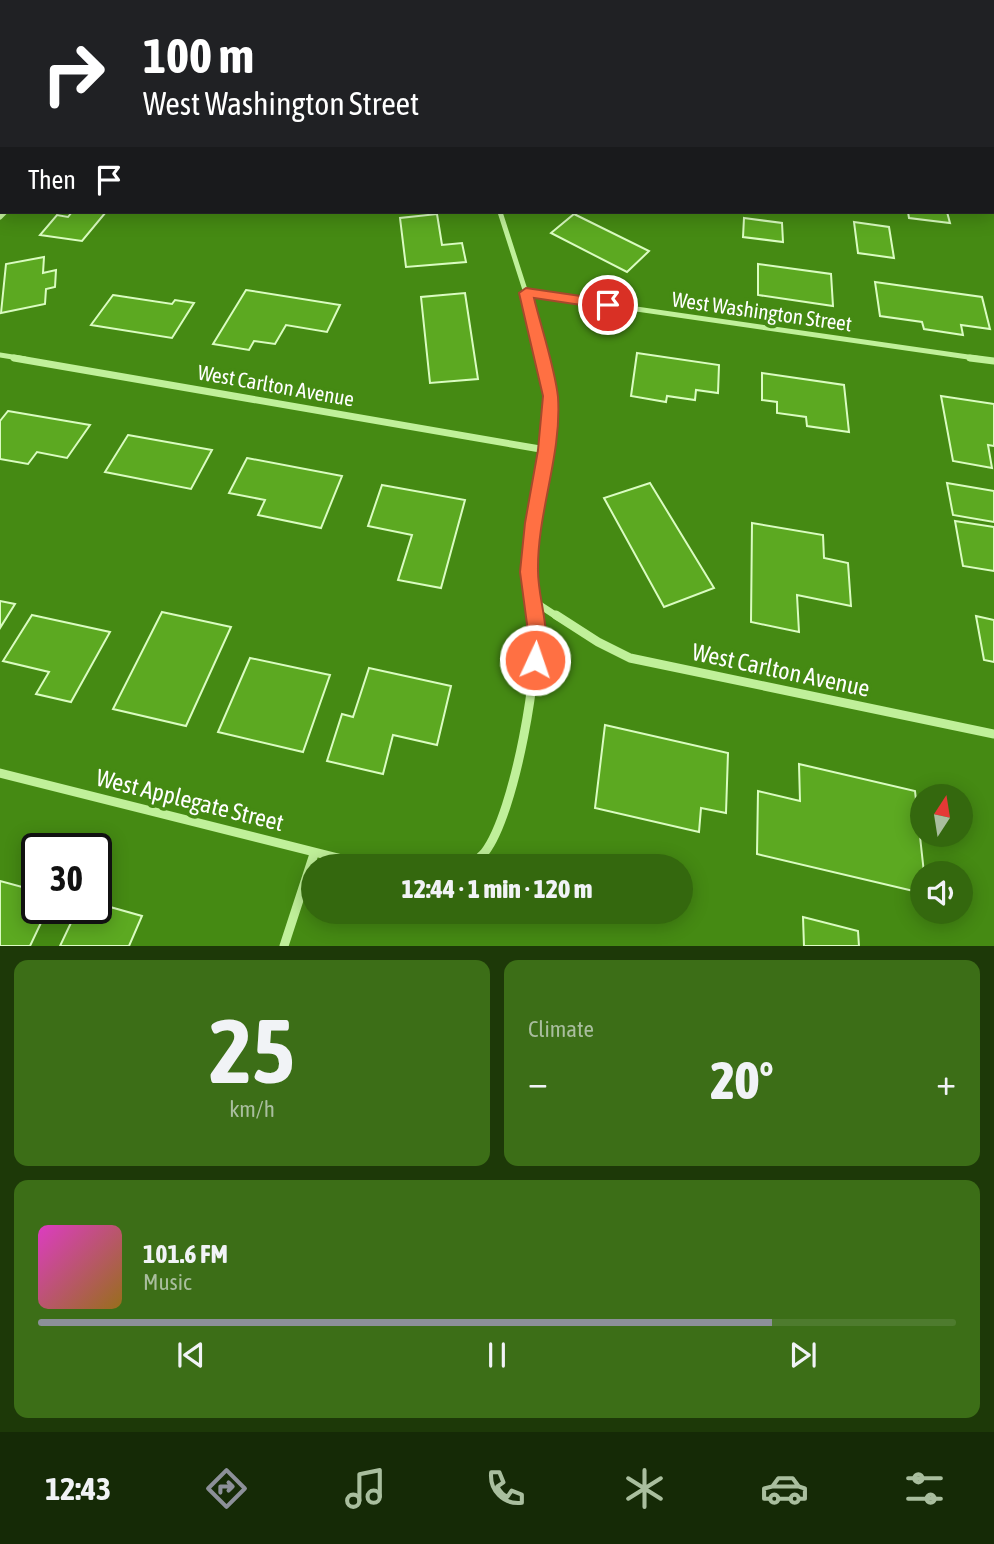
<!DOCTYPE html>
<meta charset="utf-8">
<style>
:root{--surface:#34680e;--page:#3c6e17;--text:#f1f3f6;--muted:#a9be9e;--line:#4e7b2e;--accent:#8c9099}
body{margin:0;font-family:"Asap Condensed",sans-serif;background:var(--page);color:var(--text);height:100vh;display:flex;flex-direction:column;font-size:26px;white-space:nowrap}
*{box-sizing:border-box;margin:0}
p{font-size:23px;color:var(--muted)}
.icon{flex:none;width:38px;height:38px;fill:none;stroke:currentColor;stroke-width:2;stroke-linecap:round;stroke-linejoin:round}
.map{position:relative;height:946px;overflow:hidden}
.details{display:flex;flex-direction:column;gap:14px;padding:14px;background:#1d3908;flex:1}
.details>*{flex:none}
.top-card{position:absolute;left:0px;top:0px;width:994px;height:214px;box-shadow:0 4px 18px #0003;background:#202124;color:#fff;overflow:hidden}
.needle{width:46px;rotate:12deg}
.buttons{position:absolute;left:910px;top:784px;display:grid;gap:14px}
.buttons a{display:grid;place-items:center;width:63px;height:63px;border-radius:50%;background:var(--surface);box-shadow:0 4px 18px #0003;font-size:35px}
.speed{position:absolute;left:21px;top:833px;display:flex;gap:14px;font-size:35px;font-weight:700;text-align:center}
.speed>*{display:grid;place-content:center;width:91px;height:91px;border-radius:50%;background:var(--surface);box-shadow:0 4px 18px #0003;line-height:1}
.speed .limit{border:4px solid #111;border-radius:10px;background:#fff;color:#111}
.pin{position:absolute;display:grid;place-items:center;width:60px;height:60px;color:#fff;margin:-30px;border:4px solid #fff;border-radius:50%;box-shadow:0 2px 7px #0007}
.me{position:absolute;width:77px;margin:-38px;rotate:3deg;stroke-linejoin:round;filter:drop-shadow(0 0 5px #0008)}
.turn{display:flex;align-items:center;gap:24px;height:147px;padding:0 28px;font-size:32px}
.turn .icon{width:91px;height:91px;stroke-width:2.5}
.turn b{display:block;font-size:49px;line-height:60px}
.then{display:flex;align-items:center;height:66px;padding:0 28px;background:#0003;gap:14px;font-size:26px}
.big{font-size:52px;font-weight:800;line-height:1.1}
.details .card{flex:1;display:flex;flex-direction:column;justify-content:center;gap:10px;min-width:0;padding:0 24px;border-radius:14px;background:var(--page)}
.details .dial{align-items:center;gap:0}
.dial b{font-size:91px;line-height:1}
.song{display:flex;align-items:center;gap:21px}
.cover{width:84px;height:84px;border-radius:10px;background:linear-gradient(135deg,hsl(310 70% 55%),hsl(40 70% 35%))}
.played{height:7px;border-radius:4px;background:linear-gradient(90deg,var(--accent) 80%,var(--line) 80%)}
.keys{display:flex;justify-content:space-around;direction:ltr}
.heat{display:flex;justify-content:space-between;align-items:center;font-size:38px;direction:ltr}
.details .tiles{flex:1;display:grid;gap:14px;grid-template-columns:1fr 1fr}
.card:last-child{grid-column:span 2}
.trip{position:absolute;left:301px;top:854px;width:392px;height:70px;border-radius:35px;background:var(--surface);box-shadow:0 4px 18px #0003;font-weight:800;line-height:70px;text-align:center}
.tabs{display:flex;height:112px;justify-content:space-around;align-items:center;background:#152a06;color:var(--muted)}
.tabs .icon{width:49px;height:49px}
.tabs .on{color:var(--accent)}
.tabs b{font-size:32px;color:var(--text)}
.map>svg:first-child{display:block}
</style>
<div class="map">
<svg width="994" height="946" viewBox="0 0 994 946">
<rect width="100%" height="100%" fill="#458a13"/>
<!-- building -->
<g fill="#5ca921" stroke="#dafcc1" stroke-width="2">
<path d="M 72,212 L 106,212 L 82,241 L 40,235 L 57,215 L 68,217 Z"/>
<path d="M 908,212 L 947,212 L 950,223 L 909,218 Z"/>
<path d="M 437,214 L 442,245 L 462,243 L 466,262 L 406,267 L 400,218 Z"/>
<path d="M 574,214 L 649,251 L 627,272 L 551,233 Z"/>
<path d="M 744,218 L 782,223 L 783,242 L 743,237 Z"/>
<path d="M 854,222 L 889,227 L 894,258 L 858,253 Z"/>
<path d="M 44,257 L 43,273 L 56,270 L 55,287 L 46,289 L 45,304 L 1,313 L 6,264 Z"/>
<path d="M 758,264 L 831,274 L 833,306 L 758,295 Z"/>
<path d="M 875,282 L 982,297 L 990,329 L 961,325 L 963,335 L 924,329 L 922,322 L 880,316 Z"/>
<path d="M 246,290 L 340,305 L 327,332 L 286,325 L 275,344 L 254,341 L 249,350 L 213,344 Z"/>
<path d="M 465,293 L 478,379 L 430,383 L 421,297 Z"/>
<path d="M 113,295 L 172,304 L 175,300 L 194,303 L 172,338 L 91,325 Z"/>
<path d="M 637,353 L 719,365 L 718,393 L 696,390 L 695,400 L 667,396 L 666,402 L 631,396 Z"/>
<path d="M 762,373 L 844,385 L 849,432 L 807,426 L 806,417 L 777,413 L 777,402 L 762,400 Z"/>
<path d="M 941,396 L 994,404 L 994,446 L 988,445 L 992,468 L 953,461 Z"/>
<path d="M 8,411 L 90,425 L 67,458 L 37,452 L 28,464 L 0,459 L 0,421 Z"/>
<path d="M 128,435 L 212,450 L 191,489 L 105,472 Z"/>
<path d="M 247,458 L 342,476 L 321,528 L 258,515 L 265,500 L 229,493 Z"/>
<path d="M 650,483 L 714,588 L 664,607 L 604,498 Z"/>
<path d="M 947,483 L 994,491 L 994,522 L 953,515 Z"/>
<path d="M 382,485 L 465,500 L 441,588 L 398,580 L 412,535 L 368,526 Z"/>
<path d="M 955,521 L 994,527 L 994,571 L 963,566 Z"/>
<path d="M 752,523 L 823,535 L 824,558 L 848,563 L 851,606 L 797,595 L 799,632 L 751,622 Z"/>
<path d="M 0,601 L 15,604 L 0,628 Z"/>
<path d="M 162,612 L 231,627 L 186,726 L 113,709 Z"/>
<path d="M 32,615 L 110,632 L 71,702 L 36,694 L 49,672 L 3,661 Z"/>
<path d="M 976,616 L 994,620 L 994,662 L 984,660 Z"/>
<path d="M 250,658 L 330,675 L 303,752 L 218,732 Z"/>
<path d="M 369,668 L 451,686 L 437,745 L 393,735 L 383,774 L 327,761 L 342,714 L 353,717 Z"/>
<path d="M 605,725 L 728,753 L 726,813 L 701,808 L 699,832 L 595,808 Z"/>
<path d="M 799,764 L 915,791 L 924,873 L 922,893 L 757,854 L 758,791 L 800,801 Z"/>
<path d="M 0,881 L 37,891 L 37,908 L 48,908 L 30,946 L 0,946 Z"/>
<path d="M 96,903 L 142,916 L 129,946 L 60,946 L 78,908 L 96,908 Z"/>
<path d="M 803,917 L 858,931 L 859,946 L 804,946 Z"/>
</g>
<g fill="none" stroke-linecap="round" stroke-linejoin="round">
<!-- path -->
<path stroke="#c0f09a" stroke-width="2.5" stroke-dasharray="2 3.5" stroke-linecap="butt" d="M 666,2 L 679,0"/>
<!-- minor-far3 -->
<g stroke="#c0f09a" stroke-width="4.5">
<path d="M 75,0 L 90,2"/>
<path d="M 377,0 L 379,2"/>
<path d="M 697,0 L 704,2"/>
<path d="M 963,0 L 982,2"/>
<path d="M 2,2 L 5,0"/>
<path d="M 768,2 L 791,0"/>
<path d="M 992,135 L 994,140"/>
</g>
<!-- minor-far2 -->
<g stroke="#c0f09a" stroke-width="5">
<path d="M 500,212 L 526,293 L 982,359"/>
<path d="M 0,217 L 5,212"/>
<path d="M 526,293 L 541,359"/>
<path d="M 0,355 L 25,359"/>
</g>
<!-- minor-far1 -->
<g stroke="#c0f09a" stroke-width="7">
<path d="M 14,358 L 546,450"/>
<path d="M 970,358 L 994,361"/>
<path d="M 532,600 L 558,617"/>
<path d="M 535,617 L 529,572 L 533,523 L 546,450 L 550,396 L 541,358"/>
</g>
<!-- minor -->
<g stroke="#c0f09a" stroke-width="9">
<path d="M 556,615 L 598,642 L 630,658 L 994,734"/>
<path d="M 0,773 L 370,866"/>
<path d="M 469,866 C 474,862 481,857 485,852 C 515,813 541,664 535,615"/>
<path d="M 284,946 L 314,854"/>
</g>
</g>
<!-- route -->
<path fill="#ff7043" stroke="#a6492c" stroke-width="2" d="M 526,288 L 608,300 L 615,305 L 608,309 L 534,298 C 541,327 555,368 558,397 C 562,455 537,513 538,571 C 538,602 554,636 541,666 L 535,669 L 528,666 L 525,660 L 527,624 L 520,572 L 525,523 L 538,450 L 543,396 L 519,293 Z"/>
<g text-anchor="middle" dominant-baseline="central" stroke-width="7" stroke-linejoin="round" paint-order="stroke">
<!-- street labels -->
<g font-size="21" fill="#fff" stroke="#458a13">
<text transform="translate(762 311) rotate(8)">West Washington Street</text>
<text transform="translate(276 385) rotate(10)">West Carlton Avenue</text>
</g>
<!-- near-street labels -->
<g font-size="24" fill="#fff" stroke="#458a13">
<text transform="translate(781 670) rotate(12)">West Carlton Avenue</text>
<text transform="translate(190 800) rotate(14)">West Applegate Street</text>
</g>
</g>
</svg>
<div class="buttons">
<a><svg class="needle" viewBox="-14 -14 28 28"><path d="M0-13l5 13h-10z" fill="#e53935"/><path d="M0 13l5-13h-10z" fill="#a9be9e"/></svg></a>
<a><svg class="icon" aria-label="sound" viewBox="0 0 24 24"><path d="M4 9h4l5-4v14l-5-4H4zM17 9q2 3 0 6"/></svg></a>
</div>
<div class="speed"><div class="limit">30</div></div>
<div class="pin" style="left:608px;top:305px;background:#d93025"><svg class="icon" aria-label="arrive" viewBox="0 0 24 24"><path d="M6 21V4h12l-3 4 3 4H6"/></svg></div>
<svg class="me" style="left:535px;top:660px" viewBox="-20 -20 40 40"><circle r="17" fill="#ff7043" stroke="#fff" stroke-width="3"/><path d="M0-11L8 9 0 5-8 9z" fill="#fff"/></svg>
<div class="trip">12:44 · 1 min · 120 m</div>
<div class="top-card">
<div class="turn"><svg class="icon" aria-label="right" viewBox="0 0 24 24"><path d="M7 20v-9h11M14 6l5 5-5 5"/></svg><div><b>100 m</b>West Washington Street</div></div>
<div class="then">Then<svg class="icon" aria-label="arrive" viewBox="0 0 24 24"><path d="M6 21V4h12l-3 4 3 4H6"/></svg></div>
</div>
</div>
<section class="details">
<div class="tiles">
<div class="card dial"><b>25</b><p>km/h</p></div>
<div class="card"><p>Climate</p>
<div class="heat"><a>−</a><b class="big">20°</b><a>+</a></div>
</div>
<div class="card">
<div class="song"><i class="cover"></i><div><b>101.6 FM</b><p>Music</p></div></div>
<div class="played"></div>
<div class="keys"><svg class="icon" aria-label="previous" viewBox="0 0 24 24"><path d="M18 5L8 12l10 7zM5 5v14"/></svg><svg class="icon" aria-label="pause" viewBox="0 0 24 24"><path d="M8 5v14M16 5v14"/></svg><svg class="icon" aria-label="next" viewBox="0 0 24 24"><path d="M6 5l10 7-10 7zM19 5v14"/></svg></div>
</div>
</div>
</section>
<nav class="tabs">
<b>12:43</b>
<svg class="icon on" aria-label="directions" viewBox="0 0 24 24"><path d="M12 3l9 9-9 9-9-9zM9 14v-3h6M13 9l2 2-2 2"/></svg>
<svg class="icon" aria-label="music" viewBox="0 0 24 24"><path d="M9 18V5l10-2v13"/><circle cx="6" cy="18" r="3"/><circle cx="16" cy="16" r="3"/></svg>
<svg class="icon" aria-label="phone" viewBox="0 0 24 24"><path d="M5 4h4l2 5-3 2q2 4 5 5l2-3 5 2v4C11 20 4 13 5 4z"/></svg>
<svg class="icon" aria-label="climate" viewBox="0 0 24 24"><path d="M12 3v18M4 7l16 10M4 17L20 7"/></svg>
<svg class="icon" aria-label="car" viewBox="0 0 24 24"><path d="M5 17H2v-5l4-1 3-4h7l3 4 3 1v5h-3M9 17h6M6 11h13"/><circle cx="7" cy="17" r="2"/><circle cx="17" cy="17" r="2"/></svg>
<svg class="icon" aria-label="filters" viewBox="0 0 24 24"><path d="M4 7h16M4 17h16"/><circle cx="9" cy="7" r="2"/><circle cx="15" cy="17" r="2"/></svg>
</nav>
